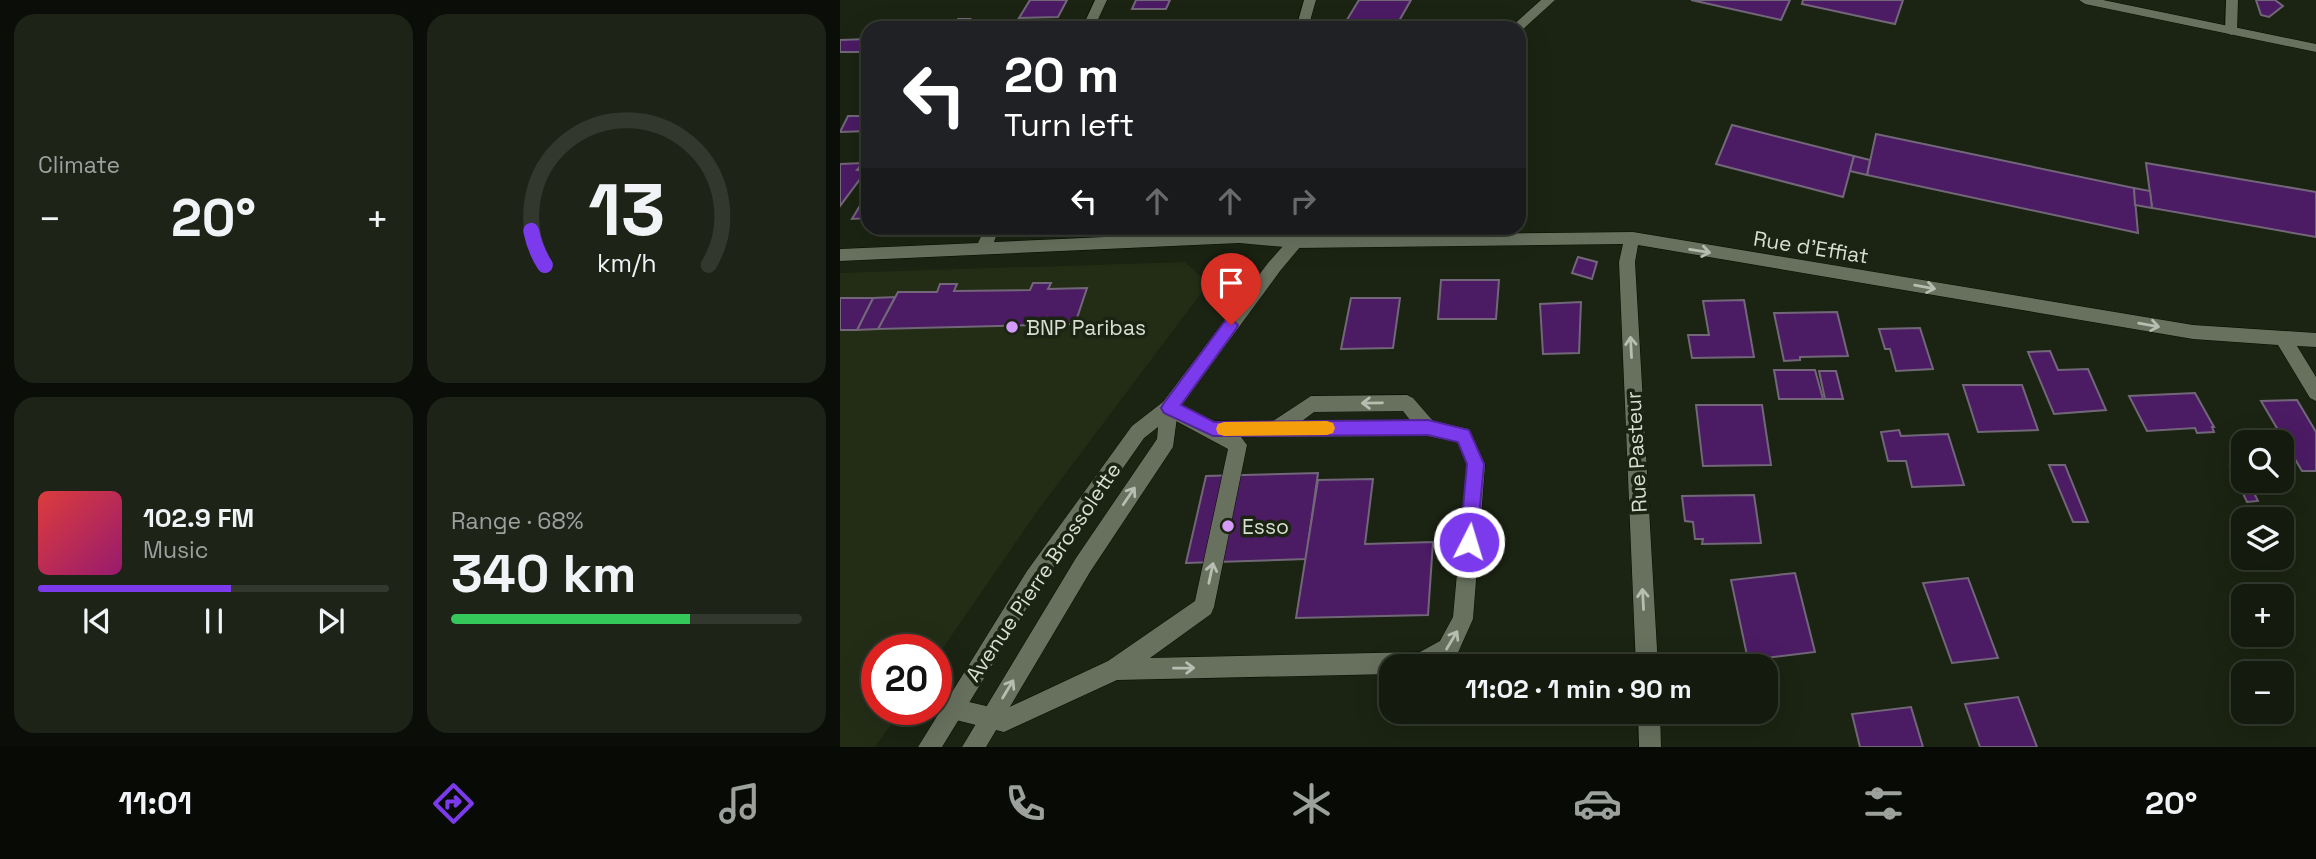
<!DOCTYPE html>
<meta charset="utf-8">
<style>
:root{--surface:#141a0e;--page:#1d2317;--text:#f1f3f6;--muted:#9da19e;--line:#33382e;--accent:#7c3aed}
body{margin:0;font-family:"Space Grotesk",sans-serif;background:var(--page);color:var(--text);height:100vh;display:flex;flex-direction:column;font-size:26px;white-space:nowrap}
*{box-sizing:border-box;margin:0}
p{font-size:23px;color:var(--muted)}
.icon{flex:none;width:38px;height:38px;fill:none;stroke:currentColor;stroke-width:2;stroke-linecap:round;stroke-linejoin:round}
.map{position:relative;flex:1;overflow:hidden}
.side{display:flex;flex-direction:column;gap:14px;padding:14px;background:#0b0e08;width:840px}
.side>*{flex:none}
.guide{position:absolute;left:21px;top:21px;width:665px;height:214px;border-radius:21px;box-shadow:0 7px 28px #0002,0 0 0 2px var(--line);background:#202124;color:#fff;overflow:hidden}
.buttons{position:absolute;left:1391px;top:430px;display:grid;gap:14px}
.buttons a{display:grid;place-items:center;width:63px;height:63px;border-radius:14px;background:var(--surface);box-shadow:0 7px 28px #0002,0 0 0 2px var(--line);font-size:35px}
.speed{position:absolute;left:21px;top:634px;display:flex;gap:14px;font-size:35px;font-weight:700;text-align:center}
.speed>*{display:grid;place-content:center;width:91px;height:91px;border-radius:50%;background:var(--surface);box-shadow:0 7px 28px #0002,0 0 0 2px var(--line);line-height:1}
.speed .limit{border:10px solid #d22;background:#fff;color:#111}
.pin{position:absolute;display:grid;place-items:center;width:60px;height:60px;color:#fff;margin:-72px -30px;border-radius:50% 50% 50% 0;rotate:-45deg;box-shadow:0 0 7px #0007}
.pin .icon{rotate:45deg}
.me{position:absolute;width:77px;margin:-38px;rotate:5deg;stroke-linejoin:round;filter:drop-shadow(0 0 5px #0008)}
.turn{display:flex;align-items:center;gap:24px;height:147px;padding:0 28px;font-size:32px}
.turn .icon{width:91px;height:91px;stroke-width:2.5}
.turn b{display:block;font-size:49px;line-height:60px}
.lanes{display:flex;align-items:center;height:66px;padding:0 28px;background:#0003;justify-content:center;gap:35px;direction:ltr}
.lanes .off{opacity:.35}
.big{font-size:52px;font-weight:700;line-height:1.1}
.side .card{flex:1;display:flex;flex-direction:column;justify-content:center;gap:10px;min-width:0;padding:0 24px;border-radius:21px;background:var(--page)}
.side .dial{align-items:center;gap:0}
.dial svg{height:182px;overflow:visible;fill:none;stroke:var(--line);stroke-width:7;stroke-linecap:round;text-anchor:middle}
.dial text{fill:var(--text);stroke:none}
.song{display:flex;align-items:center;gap:21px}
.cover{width:84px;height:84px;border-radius:10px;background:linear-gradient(135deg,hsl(0 70% 55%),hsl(320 70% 35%))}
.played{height:7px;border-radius:4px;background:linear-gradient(90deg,var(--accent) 55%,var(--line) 55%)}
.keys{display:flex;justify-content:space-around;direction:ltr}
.heat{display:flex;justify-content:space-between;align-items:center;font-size:38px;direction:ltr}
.charge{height:10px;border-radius:5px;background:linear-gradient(90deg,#34c759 68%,var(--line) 0)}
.side .tiles{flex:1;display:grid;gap:14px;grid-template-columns:repeat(2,1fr)}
.trip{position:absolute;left:539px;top:654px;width:399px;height:70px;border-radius:21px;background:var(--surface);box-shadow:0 7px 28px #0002,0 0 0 2px var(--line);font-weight:700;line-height:70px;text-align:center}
.tabs{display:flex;height:112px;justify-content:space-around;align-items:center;background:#080a06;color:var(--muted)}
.tabs .icon{width:49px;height:49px}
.tabs .on{color:var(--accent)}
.tabs b{font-size:32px;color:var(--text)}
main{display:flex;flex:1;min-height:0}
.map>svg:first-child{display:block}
</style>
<main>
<section class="side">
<div class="tiles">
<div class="card"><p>Climate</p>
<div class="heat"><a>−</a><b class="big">20°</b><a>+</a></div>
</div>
<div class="card dial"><svg viewBox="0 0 100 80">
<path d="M14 69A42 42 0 1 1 86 69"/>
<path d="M14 69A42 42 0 0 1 8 54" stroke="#7c3aed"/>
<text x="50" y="56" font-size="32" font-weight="700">13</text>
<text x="50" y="72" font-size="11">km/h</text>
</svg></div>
<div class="card">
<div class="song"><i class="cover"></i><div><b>102.9 FM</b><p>Music</p></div></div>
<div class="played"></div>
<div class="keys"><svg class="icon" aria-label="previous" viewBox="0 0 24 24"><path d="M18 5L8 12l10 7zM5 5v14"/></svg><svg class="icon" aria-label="pause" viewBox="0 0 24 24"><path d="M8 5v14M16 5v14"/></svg><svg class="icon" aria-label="next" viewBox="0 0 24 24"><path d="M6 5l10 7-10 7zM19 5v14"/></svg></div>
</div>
<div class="card"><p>Range · 68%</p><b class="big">340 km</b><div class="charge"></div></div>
</div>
</section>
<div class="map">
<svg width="1476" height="747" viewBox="0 0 1476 747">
<rect width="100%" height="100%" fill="#1b2312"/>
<!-- built -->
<path fill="#232d16" d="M 345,262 L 368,284 L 198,510 L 96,658 L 96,649 L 37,649 L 37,709 L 62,709 L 35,747 L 0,747 L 0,273 Z"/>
<!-- building -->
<g fill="#4b1b64" stroke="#726779" stroke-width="2">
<path d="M 190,0 L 227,0 L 218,17 L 179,18 Z"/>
<path d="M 296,0 L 330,0 L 326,9 L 292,9 Z"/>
<path d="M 519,0 L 571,0 L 555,28 L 502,28 Z"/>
<path d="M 851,0 L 950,0 L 941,20 Z"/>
<path d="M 963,0 L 1063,0 L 1055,24 L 962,4 Z"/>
<path d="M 1416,0 L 1435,0 L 1443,6 L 1429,17 L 1421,15 Z"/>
<path d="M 118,19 L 130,19 L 125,28 L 103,28 L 115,24 Z"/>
<path d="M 162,24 L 199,24 L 197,28 L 160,28 Z"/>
<path d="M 28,39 L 28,52 L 0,52 L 0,40 Z"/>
<path d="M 8,116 L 28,116 L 28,131 L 0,132 Z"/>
<path d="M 892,125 L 1014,156 L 1003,197 L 876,164 Z"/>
<path d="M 1036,134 L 1294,188 L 1298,233 L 1027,175 Z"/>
<path d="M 1014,156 L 1030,160 L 1027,175 L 1010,171 Z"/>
<path d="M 23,163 L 17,170 L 26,171 L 0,206 L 0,164 Z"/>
<path d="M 1306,163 L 1476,192 L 1476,237 L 1312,208 Z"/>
<path d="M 1294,188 L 1310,191 L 1312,208 L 1295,205 Z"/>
<path d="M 24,199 L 28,199 L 28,218 L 12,219 Z"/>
<path d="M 738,257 L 757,262 L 752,279 L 732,273 Z"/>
<path d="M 601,280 L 659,280 L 656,319 L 598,319 Z"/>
<path d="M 193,283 L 211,283 L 208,289 L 247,288 L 235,324 L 38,329 L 58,292 L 97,292 L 100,284 L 117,284 L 114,291 L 190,290 Z"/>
<path d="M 55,297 L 38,329 L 17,330 L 33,298 Z"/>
<path d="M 0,298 L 33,298 L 17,330 L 0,330 Z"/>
<path d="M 511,298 L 560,298 L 553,348 L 501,349 Z"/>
<path d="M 904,300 L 914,357 L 852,358 L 848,335 L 869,335 L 863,301 Z"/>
<path d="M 741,302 L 739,353 L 703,354 L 700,304 Z"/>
<path d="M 997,312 L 1008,356 L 960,357 L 960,360 L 944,361 L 934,313 Z"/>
<path d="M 1080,328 L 1093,369 L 1056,371 L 1050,349 L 1045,349 L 1039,329 Z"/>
<path d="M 1210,351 L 1218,370 L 1248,369 L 1266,410 L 1214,414 L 1188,352 Z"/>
<path d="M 934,370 L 975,370 L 983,399 L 939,399 Z"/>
<path d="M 979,371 L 996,371 L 1003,399 L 985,399 Z"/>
<path d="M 1123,385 L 1182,385 L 1198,430 L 1138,432 Z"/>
<path d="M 1355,393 L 1374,427 L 1372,427 L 1374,432 L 1357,433 L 1355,428 L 1307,431 L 1289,396 Z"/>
<path d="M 1457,400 L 1476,432 L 1476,471 L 1462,471 L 1421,401 Z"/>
<path d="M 856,405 L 922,405 L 931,465 L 863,466 Z"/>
<path d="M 1059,430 L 1061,436 L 1108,434 L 1124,485 L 1072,487 L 1066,461 L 1048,461 L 1041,432 Z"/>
<path d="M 1209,465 L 1225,465 L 1248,522 L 1233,522 Z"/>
<path d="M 1399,465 L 1404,481 L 1408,481 L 1418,501 L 1407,502 L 1390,466 Z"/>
<path d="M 478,473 L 466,559 L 346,563 L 366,476 Z"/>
<path d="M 533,479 L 525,544 L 593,542 L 588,615 L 456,618 L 478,480 Z"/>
<path d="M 914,495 L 921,543 L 862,544 L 863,539 L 855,539 L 853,522 L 845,521 L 842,496 Z"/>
<path d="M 955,573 L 975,652 L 908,660 L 891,580 Z"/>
<path d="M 1128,578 L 1158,658 L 1112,663 L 1083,583 Z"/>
<path d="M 1178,697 L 1197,747 L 1140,747 L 1125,704 Z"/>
<path d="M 1071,707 L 1083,747 L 1020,747 L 1012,714 Z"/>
</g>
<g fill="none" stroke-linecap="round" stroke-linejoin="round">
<defs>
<g id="service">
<path d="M 1386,0 L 1398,0 L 1397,31 L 1391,35 L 1385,31 Z"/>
<path d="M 567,395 L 573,398 L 593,421 L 629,429 L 645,465 L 633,619 L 616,657 L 597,667 L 551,667 L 551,674 L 277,680 L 164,732 L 104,717 L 101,709 L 104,701 L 112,698 L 163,710 L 268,661 L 355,601 L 388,449 L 323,414 L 320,408 L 323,402 L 329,400 L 374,421 L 433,421 L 471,396 ZM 563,411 L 570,420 L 462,421 L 474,412 ZM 588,436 L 617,442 L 627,465 L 613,617 L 600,641 L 580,652 L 310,658 L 371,614 L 374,607 L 407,445 L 401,437 Z"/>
</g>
<g id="minor">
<path d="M 255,0 L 267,0 L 254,28 L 242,28 Z"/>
<path d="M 464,0 L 476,0 L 468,28 L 456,28 Z"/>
<path d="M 1239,0 L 1263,0 L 1476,44 L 1476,52 L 1245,4 Z"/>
<path d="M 145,228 L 159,228 L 154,242 L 399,231 L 456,236 L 793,232 L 1353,325 L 1476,333 L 1476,347 L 1457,346 L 1476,377 L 1476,401 L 1470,398 L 1438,345 L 1353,339 L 798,245 L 795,262 L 818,667 L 796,667 L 779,262 L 783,244 L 456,248 L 399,243 L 0,261 L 0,249 L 138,243 Z"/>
<path d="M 798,712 L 820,712 L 821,747 L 799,747 Z"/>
</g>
<g id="secondary">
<path d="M 701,0 L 715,0 L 681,31 L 679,28 L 670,28 Z"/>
<path d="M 459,228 L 476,228 L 440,271 L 338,410 L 333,447 L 250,572 L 146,747 L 122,747 L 236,558 L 317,439 L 318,427 L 304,438 L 201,585 L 102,747 L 78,747 L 187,571 L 292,426 L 323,402 L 428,263 Z"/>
</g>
</defs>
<!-- service casing -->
<use href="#service" stroke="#060c01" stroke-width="1"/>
<!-- minor casing -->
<use href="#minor" stroke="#060c01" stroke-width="1"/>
<!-- secondary casing -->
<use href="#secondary" stroke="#060c01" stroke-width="1"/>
<!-- service -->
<use href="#service" fill="#68715e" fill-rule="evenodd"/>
<!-- minor -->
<use href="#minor" fill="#68715e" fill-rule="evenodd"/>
<!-- secondary -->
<use href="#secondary" fill="#68715e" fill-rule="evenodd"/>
</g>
<!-- one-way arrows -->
<defs><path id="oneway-shaft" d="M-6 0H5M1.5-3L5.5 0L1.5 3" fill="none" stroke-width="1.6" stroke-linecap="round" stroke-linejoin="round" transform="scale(1.75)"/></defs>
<g stroke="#b7bdb0">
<use href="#oneway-shaft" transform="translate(860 251) rotate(9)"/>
<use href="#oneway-shaft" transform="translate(1085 287) rotate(10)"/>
<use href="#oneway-shaft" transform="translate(1309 325) rotate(10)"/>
<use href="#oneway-shaft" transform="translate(791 347) rotate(-93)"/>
<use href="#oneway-shaft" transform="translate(532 403) rotate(179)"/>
<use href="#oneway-shaft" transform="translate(289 496) rotate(-56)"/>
<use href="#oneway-shaft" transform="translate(371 573) rotate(-78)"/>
<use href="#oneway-shaft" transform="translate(803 599) rotate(-93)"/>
<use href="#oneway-shaft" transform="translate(612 640) rotate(-59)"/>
<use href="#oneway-shaft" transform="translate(344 668) rotate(-1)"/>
<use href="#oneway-shaft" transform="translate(168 689) rotate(-59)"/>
</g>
<!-- route -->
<path fill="#7c3aed" stroke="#51269a" stroke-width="2" d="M 391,319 L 398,325 L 396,329 L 341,405 L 374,422 L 588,420 L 629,430 L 644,464 L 636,548 L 629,550 L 623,548 L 620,542 L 627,464 L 618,442 L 588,435 L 373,436 L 324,413 L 321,408 L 324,403 L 385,321 Z"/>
<!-- slow -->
<path fill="#f59e0b" d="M 487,421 L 493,423 L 495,428 L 493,433 L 487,435 L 384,436 L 378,434 L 376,429 L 378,424 L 384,422 Z"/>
<!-- markers -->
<g fill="#d59bfa" stroke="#1b2312" stroke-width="2.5">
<circle cx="172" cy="327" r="7"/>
<circle cx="388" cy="526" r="7"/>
</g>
<g text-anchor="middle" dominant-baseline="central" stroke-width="7" stroke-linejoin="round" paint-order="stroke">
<!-- street labels -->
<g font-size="21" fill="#d9ded3" stroke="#1b2312">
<text transform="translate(971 247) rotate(9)">Rue d'Effiat</text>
<text transform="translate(796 452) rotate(-93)">Rue Pasteur</text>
<text transform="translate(203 572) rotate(-56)">Avenue Pierre Brossolette</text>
</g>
<!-- poi labels -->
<g font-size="21" fill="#d9ded3" stroke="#1b2312" text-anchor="start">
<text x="186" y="327">BNP Paribas</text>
<text x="402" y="526">Esso</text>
</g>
</g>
</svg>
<div class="buttons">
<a><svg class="icon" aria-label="search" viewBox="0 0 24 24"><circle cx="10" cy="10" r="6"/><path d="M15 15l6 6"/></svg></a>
<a><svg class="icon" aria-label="layers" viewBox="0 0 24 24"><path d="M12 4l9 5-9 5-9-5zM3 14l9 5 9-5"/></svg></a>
<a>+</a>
<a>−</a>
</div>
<div class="speed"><div class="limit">20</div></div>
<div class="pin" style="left:391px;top:325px;background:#d93025"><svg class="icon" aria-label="arrive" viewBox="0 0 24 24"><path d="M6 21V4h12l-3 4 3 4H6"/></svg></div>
<svg class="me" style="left:629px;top:542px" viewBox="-20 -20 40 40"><circle r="17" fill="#7c3aed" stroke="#fff" stroke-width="3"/><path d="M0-11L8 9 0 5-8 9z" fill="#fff"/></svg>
<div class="trip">11:02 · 1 min · 90 m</div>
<div class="guide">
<div class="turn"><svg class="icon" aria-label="left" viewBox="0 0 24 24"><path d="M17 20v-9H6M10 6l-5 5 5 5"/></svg><div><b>20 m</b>Turn left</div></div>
<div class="lanes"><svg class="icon" aria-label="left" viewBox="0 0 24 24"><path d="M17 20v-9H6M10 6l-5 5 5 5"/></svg><svg class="icon off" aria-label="ahead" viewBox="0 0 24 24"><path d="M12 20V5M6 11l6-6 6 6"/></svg><svg class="icon off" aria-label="ahead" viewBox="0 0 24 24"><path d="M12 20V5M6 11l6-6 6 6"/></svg><svg class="icon off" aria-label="right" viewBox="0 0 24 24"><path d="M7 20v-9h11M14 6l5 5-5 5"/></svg></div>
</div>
</div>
</main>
<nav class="tabs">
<b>11:01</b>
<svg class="icon on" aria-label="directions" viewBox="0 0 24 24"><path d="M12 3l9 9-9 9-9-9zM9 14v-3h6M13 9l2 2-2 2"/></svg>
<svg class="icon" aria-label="music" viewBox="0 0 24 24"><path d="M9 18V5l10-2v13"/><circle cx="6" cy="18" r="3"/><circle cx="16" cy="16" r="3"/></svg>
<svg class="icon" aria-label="phone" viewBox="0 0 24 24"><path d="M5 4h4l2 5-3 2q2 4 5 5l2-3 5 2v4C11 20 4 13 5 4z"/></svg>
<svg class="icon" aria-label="climate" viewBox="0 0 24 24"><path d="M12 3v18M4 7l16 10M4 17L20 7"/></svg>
<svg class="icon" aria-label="car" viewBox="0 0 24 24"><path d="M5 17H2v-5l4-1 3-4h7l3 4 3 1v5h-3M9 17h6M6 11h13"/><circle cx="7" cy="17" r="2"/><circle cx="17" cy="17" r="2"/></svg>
<svg class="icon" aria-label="filters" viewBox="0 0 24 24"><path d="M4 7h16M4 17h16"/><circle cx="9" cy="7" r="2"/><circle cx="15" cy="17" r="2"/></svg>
<b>20°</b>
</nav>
